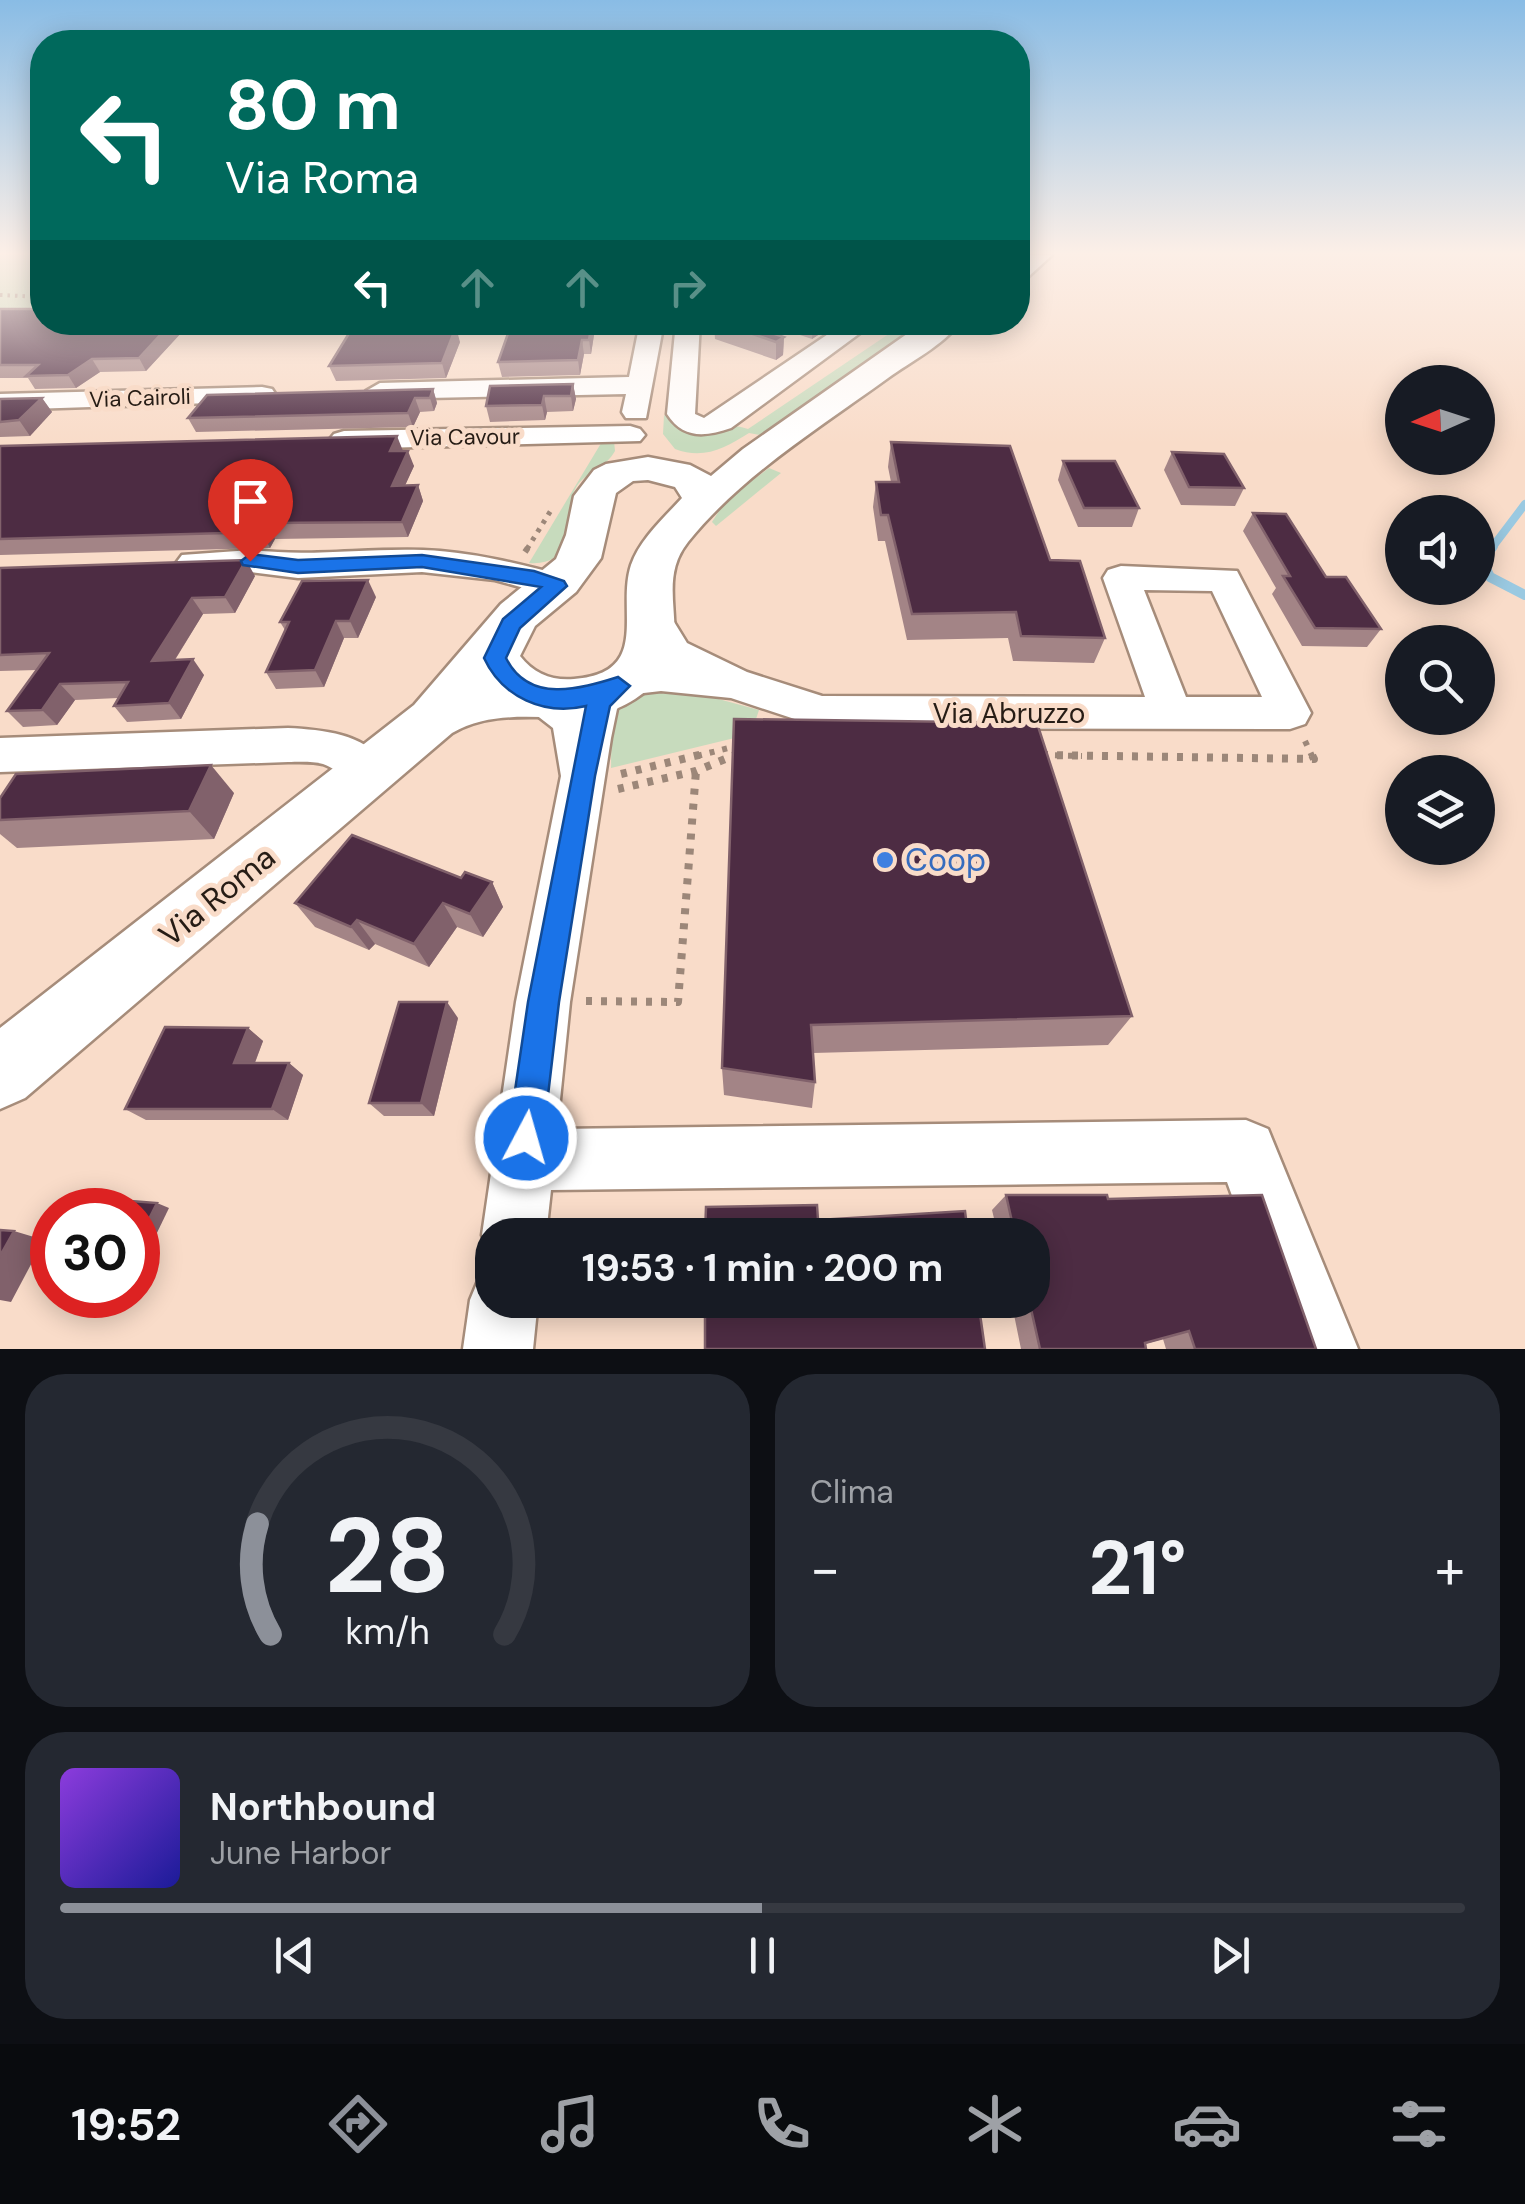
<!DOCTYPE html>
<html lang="it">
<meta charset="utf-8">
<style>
:root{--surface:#171b24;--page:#242831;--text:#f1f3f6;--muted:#9ea1a6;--line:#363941;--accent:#8c9099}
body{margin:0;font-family:"DM Sans",sans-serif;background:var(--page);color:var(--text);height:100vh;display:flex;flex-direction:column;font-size:38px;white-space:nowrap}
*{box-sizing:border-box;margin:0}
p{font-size:32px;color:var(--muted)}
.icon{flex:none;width:55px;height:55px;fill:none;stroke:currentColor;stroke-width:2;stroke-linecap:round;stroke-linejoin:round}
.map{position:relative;height:1349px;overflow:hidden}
.panel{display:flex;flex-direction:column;gap:25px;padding:25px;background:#0d0f14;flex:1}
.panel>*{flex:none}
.banner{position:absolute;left:30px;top:30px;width:1000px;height:305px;border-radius:40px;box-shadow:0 5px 25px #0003;background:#00695c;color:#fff;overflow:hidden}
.needle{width:65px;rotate:267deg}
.buttons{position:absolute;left:1385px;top:365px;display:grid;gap:20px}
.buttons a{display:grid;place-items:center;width:110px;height:110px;border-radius:50%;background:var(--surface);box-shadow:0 5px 25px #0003;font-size:50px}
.speed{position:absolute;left:30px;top:1188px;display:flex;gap:20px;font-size:50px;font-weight:700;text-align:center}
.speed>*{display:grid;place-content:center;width:130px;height:130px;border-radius:50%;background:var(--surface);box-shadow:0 5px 25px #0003;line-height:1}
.speed .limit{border:15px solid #d22;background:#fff;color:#111}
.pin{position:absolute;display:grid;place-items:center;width:85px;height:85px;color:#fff;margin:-102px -42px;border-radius:50% 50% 50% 0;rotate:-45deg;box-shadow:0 0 10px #0007}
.pin .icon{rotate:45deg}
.me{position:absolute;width:110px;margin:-55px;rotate:6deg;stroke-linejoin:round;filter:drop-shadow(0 0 8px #0008)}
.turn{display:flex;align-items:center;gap:35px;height:210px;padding:0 30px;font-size:45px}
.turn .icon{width:130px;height:130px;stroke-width:2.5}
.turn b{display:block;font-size:70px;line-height:85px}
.lanes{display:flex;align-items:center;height:95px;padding:0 30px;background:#0003;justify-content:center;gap:50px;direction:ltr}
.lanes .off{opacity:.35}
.big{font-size:75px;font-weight:700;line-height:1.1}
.panel .widget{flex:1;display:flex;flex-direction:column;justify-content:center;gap:15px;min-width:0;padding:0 35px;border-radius:40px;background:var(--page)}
.panel .dial{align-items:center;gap:0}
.dial svg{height:260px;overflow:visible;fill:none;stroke:var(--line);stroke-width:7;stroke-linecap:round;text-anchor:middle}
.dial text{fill:var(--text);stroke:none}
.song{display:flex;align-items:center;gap:30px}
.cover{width:120px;height:120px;border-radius:15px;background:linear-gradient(135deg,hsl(270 70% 55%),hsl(240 70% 35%))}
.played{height:10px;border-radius:5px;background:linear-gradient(90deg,var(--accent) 50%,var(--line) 50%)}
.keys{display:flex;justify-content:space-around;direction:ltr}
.heat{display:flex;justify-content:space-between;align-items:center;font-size:55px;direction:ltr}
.panel .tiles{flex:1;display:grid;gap:25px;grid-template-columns:1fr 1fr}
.widget:last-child{grid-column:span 2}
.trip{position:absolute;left:475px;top:1218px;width:575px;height:100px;border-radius:40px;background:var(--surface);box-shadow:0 5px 25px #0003;font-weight:700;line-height:100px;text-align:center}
.menu{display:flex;height:160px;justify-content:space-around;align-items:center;background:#090b0e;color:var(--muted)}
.menu .icon{width:70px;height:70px}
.menu .active{color:var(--accent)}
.menu b{font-size:45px;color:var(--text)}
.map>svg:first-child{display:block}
</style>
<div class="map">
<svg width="1525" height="1349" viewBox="0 0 1525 1349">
<rect width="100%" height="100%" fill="#f9dcc9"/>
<!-- green -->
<g fill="#c7dbbd">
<path d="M 0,255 L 42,255 L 42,313 L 0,314 Z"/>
<path d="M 905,323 L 929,323 L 765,436 L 749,433 C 725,448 704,460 675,449 L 663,434 L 664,415 C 715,452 711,417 748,429 Z"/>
<path d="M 603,440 L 614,441 L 615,451 C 606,467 591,470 579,483 C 559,507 583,567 529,563 Z"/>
<path d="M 769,468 L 781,473 L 716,526 L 712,522 L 726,500 Z"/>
<path d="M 678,688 L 759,710 L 751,734 L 611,768 C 613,704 611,695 678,688 Z"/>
</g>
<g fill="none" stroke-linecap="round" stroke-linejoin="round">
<!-- stream-far1 -->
<path stroke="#9ac9e1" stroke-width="8" d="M 1491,549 L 1525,504"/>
<!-- stream -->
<path stroke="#9ac9e1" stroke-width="10" d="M 1493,546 L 1482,561 L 1490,577 L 1525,595"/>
<defs>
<g id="minor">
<path d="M 640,322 L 664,322 L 646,418 L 626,418 L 622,412 L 626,394 L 380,399 L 366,391 L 380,383 L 629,377 Z"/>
<path d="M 676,322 L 700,322 L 695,414 L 704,418 L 846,322 L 875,322 L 731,428 C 705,437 683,439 667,414 Z"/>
<path d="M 262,387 L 272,389 L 276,395 L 272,401 L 0,410 L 0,394 Z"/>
<path d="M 630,426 L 640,429 L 645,435 L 640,441 L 344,449 L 334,446 L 329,440 L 334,434 L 344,431 Z"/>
<path d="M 251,550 C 310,557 364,548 423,550 C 473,552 521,564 569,577 L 574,585 L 569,593 L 556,597 L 495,580 L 422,572 L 298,578 L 251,572 L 194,574 L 182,571 L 176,563 L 182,555 Z"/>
<path d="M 1121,566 L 1237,571 L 1311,713 L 1305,724 L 1290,729 L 822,728 L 731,698 L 661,691 L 635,694 L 624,700 L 617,709 L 611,738 L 570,1002 L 557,1129 L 1246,1120 L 1268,1129 L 1358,1349 L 1288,1349 L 1227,1182 L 551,1190 L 546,1235 L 492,1235 L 491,1258 L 482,1235 L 516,1002 L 561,776 L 553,728 L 526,707 L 520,696 L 526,685 C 546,679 563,687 579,701 C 596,671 626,664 659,662 L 631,613 L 637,604 L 650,600 L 663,604 L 687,643 L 747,672 L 822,696 L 1145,697 L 1103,578 L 1108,570 ZM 1144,590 L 1212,591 L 1262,697 L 1186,697 Z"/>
<path d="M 288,728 C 326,730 371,734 390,772 L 384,785 C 349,796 349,773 323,764 C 313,761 298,762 288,762 L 0,772 L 0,738 Z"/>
<path d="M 492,1271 L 492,1300 L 538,1300 L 533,1349 L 463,1349 L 470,1300 L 480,1276 Z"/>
</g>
<g id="major">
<path d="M 1022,255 L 1052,255 L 1028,277 L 1018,279 L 1018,258 Z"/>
<path d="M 924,322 L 960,322 C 944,345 910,362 888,378 C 819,428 741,476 688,542 C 647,593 710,650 635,699 C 578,737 513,698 452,733 L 25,1098 L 0,1109 L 0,1028 L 414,705 L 501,604 L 556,559 L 566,535 L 574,496 L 594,470 L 606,464 L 648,457 L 690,465 L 711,476 L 743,449 ZM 648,480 L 675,487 L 682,498 C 663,519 640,539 631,565 C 616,611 652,673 574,679 C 553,681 534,674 520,656 L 535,626 L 576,592 L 601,558 L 616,493 L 633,481 Z"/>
</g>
</defs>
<!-- minor casing -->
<use href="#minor" stroke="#a68c7a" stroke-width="5"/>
<!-- major casing -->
<use href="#major" stroke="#a68c7a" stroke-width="5"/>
<!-- path-far3 -->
<path stroke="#9c8779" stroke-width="4" stroke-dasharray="2.5 5" stroke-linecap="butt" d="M 0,295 L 42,297"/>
<!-- path-far2 -->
<path stroke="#9c8779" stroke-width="5" stroke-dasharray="4 6" stroke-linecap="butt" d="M 527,549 L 553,507"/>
<!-- path-far1 -->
<g stroke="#9c8779" stroke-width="6" stroke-dasharray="5 8" stroke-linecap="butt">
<path d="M 525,552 L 529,546"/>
<path d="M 1305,741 L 1312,756"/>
<path d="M 1042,755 L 1082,756"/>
<path d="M 697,756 L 740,745"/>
<path d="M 734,756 L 740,753"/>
</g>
<!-- path -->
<g stroke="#9c8779" stroke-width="8" stroke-dasharray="6 9" stroke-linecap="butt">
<path d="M 1042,755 L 1314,759 L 1311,753"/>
<path d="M 621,774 L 707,753"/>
<path d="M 618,789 L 696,771 L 740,753"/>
<path d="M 586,1001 L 678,1002 L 696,771"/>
</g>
<!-- minor -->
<use href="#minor" fill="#fff" fill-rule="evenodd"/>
<!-- major -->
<use href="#major" fill="#fff" fill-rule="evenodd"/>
</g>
<!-- wall -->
<g fill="#a38486">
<path d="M 0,309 L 42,322 L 182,332 L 146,371 L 100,372 L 76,388 L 35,389 L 28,378 L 0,378 Z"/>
<path d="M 512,322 L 596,322 L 591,354 L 584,354 L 580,375 L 502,377 L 498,362 Z"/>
<path d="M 714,322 L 739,322 L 784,337 L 783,355 L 776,360 L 715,339 Z"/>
<path d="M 761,322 L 838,322 L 812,339 Z"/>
<path d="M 460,342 L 446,378 L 336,381 L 329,366 Z"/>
<path d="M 573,384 L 576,399 L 573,411 L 547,412 L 545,420 L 490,422 L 486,406 Z"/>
<path d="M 433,389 L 437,403 L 434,411 L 420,412 L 413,427 L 196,432 L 188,418 Z"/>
<path d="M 42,398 L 52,412 L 30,436 L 0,437 L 0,399 Z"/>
<path d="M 891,442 L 1050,560 L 1105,638 L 1094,663 L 1013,661 L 1008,638 L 907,640 L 885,541 L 878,541 L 873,507 L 876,482 L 891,482 L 888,467 Z"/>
<path d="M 0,446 L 402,451 L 414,466 L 405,485 L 418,485 L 423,501 L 408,537 L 275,539 L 270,548 L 0,555 Z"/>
<path d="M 1172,452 L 1244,488 L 1235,506 L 1181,505 L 1164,470 Z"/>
<path d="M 1063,461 L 1139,508 L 1132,527 L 1078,527 L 1058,480 Z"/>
<path d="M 1253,513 L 1326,577 L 1381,629 L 1367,647 L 1302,646 L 1272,594 L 1276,588 L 1243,531 Z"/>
<path d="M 0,568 L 255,576 L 235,613 L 203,614 L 175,660 L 204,675 L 181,719 L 127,722 L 114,706 L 118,698 L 75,700 L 57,725 L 23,727 L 7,711 L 37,670 L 0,671 Z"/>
<path d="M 376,597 L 358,638 L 344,638 L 324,687 L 276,689 L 266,672 L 285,630 L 280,622 Z"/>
<path d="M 734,719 L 1132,1016 L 1108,1045 L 813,1053 L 815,1082 L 812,1108 L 724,1095 L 722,1068 Z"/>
<path d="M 234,793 L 214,839 L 17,848 L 0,834 L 0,798 Z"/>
<path d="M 461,878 L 492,882 L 503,907 L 483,937 L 457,927 L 429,967 L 375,944 L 369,950 L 315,927 L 295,903 Z"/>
<path d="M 458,1018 L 434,1116 L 384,1116 L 369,1103 Z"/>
<path d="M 248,1028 L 263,1041 L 255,1063 L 289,1063 L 303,1075 L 288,1120 L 146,1120 L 125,1109 Z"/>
<path d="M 1006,1195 L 1108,1199 L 1316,1349 L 1166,1349 L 1163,1339 L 1145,1344 L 1146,1349 L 1021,1349 L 1011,1300 L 1032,1300 L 1032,1235 L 998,1235 L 992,1210 Z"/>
</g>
<!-- shaded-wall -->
<g fill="#81616b">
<path d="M 172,322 L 178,322 L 182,332 L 146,371 L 139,358 Z"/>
<path d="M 592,322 L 596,322 L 591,354 L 589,340 Z"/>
<path d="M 815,322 L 838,322 L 812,339 L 813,324 Z"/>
<path d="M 456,327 L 460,342 L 446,378 L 442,363 Z"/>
<path d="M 784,337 L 783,355 L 776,360 L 776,342 Z"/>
<path d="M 582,340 L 584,354 L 580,375 L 578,360 Z"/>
<path d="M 92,359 L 100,372 L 76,388 L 68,375 Z"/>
<path d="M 573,384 L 576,399 L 573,411 L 571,396 Z"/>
<path d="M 433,389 L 437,403 L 434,411 L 430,398 Z"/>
<path d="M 544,396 L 547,412 L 545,420 L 542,405 Z"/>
<path d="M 42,398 L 52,412 L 30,436 L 19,420 Z"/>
<path d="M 415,398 L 420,412 L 413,427 L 408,413 Z"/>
<path d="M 397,436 L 403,451 L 390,451 Z"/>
<path d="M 408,451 L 414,466 L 398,501 L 392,486 Z"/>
<path d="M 418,485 L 423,501 L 408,537 L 402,522 Z"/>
<path d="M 267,523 L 275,539 L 270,548 L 262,532 Z"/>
<path d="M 246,560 L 255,576 L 235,613 L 225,597 Z"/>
<path d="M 368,580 L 376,597 L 358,638 L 350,621 Z"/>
<path d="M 192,598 L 203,614 L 164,677 L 152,661 Z"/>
<path d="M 336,621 L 344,638 L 324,687 L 315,670 Z"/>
<path d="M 193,659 L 204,675 L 181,719 L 169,703 Z"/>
<path d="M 60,684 L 75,700 L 57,725 L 42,710 Z"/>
<path d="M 211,765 L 234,793 L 214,839 L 189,811 Z"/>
<path d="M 492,882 L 503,907 L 483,937 L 470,914 Z"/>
<path d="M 443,903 L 457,927 L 429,967 L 414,944 Z"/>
<path d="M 357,920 L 375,944 L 369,950 L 351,927 Z"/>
<path d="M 447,1002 L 458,1018 L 434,1116 L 421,1103 Z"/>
<path d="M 248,1028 L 263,1041 L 250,1075 L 234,1063 Z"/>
<path d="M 289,1063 L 303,1075 L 288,1120 L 272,1109 Z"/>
<path d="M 157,1203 L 169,1208 L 153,1241 L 140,1237 Z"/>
<path d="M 14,1231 L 44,1240 L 11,1302 L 0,1300 L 0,1256 Z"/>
</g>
<!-- building -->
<g fill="#4d2c43" stroke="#81616b" stroke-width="2.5">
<path d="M 0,309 L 42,309 L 42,322 L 172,322 L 139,358 L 92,359 L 68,375 L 26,376 L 38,365 L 0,365 Z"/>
<path d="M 512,322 L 592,322 L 589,340 L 582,340 L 578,360 L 498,362 Z"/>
<path d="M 718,322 L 739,322 L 784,337 L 776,342 Z"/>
<path d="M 456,327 L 442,363 L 329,366 L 351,330 Z"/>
<path d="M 573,384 L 571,396 L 544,396 L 542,405 L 486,406 L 490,386 Z"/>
<path d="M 433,389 L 430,398 L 415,398 L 408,413 L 188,418 L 207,395 Z"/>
<path d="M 42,398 L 19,420 L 0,422 L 0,399 Z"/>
<path d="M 397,436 L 390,451 L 408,451 L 392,486 L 418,485 L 402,522 L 267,523 L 262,532 L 0,539 L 0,446 Z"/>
<path d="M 891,442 L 1010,446 L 1050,560 L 1080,561 L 1105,638 L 1021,636 L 1016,612 L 912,614 L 888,515 L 881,515 L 876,482 L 899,482 Z"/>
<path d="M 1172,452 L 1224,454 L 1244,488 L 1189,487 Z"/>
<path d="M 1063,461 L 1115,461 L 1139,508 L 1084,508 Z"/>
<path d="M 1253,513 L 1286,514 L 1326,577 L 1346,577 L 1381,629 L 1315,628 L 1283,576 L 1290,576 Z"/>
<path d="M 246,560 L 225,597 L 192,598 L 152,661 L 193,659 L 169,703 L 114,706 L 128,682 L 60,684 L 42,710 L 7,711 L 49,653 L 0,655 L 0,568 Z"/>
<path d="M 368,580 L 350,621 L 336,621 L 315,670 L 266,672 L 289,622 L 280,622 L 302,581 Z"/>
<path d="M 734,719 L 1037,723 L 1132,1016 L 811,1025 L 815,1082 L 722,1068 Z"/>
<path d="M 211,765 L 189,811 L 0,820 L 0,798 L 16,774 Z"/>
<path d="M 352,835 L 461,878 L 465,872 L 492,882 L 470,914 L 443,903 L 414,944 L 357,920 L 351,927 L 295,903 Z"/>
<path d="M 399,1002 L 447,1002 L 421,1103 L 369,1103 Z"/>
<path d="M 165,1027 L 248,1028 L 234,1063 L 289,1063 L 272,1109 L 125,1109 Z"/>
<path d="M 1006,1195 L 1107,1195 L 1108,1199 L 1262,1195 L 1316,1349 L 1195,1349 L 1189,1331 L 1145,1343 L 1146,1349 L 1040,1349 L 1029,1300 L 1032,1300 L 1032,1235 L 1015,1235 Z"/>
<path d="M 118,1200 L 157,1203 L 140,1237 L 138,1237 L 138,1210 L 113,1210 Z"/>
<path d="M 817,1205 L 818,1220 L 965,1211 L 968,1235 L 705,1235 L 706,1207 Z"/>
<path d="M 0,1230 L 14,1231 L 0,1256 Z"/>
<path d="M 705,1300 L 978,1300 L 985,1349 L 705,1349 Z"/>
</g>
<!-- sky -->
<linearGradient id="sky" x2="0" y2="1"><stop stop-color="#89bce5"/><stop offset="0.57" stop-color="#fcefe7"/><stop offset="1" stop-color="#fcefe7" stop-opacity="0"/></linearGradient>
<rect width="1525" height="444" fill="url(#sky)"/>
<!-- route -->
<path fill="#1a73e8" stroke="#114b97" stroke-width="2.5" d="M 250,554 L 298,560 L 422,555 L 534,571 L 564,581 L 567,586 L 520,628 L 506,658 C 529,704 580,689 618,677 L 630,686 L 610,706 L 595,776 L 559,1002 L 543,1138 L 538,1150 L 526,1155 L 513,1150 L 508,1138 L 528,1002 L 586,706 C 544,716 502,697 484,658 L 503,619 L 541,587 L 422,567 L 298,573 L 243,565 L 241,561 Z"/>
<!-- markers -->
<circle fill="#3f7fe0" stroke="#f9dcc9" stroke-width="4" cx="885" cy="860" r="10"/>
<g text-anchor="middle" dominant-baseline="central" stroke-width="10" stroke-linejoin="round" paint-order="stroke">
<!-- far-street labels -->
<g font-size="22" fill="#261c15" stroke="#f9dcc9">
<text transform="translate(140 398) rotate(-2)">Via Cairoli</text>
<text transform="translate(465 437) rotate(-1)">Via Cavour</text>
</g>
<!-- street labels -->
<g font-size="28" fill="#261c15" stroke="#f9dcc9">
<text x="1009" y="713">Via Abruzzo</text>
</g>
<!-- near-shop labels -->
<g font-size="32" fill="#366cbe" stroke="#f9dcc9" text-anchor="start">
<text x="905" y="860">Coop</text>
</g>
<!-- near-street labels -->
<g font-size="32" fill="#261c15" stroke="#f9dcc9">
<text transform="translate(217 896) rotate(-39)">Via Roma</text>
</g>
</g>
</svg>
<div class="buttons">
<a><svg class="needle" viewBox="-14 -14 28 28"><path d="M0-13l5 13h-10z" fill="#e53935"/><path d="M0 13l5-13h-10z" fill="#9ea1a6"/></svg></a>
<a><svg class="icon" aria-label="sound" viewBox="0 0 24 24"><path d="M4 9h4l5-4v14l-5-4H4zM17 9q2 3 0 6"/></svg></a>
<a><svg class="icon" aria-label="search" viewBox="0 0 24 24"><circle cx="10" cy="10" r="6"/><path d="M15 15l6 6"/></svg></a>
<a><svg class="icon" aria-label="layers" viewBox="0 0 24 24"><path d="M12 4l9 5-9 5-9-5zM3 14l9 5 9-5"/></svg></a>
</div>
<div class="speed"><div class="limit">30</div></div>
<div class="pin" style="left:250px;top:561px;background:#d93025"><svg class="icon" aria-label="arrive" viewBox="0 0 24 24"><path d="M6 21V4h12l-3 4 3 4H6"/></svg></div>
<svg class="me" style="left:526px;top:1138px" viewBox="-20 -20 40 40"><circle r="17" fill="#1a73e8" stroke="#fff" stroke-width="3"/><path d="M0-11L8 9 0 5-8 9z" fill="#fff"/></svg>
<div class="trip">19:53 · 1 min · 200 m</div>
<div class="banner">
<div class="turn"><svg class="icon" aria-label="left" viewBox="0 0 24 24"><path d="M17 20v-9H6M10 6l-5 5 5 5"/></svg><div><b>80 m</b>Via Roma</div></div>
<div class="lanes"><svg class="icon" aria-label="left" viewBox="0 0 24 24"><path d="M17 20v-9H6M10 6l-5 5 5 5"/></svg><svg class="icon off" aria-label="ahead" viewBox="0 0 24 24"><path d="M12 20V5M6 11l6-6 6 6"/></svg><svg class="icon off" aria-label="ahead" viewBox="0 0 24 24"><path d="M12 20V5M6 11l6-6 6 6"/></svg><svg class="icon off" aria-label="right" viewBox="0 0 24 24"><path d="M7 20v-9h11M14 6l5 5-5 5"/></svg></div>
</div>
</div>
<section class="panel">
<div class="tiles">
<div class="widget dial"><svg viewBox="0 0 100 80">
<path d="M14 69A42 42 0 1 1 86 69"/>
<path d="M14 69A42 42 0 0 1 10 35" stroke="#8c9099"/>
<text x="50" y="56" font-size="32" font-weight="700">28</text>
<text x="50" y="72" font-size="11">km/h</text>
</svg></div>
<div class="widget"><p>Clima</p>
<div class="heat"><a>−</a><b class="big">21°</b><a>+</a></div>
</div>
<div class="widget">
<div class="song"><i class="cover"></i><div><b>Northbound</b><p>June Harbor</p></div></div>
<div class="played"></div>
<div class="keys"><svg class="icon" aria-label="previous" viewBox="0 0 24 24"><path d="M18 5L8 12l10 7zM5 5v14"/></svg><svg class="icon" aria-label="pause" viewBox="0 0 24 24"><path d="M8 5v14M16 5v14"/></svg><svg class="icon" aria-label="next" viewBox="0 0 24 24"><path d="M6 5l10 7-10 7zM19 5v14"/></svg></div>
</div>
</div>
</section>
<nav class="menu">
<b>19:52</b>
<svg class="icon active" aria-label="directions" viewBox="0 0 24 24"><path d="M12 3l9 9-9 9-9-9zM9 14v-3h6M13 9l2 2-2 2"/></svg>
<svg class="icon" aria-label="music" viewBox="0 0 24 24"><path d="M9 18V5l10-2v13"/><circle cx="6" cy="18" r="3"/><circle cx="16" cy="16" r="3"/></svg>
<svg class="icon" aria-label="phone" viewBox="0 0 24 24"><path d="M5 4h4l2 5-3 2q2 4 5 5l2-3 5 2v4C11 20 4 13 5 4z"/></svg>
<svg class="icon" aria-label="climate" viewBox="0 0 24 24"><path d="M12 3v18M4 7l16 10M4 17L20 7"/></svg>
<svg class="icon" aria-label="car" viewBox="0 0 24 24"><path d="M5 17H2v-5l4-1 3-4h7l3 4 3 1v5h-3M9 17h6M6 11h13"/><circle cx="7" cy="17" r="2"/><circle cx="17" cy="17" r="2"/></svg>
<svg class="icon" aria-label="filters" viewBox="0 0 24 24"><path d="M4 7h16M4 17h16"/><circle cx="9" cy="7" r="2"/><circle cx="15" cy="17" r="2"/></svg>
</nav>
